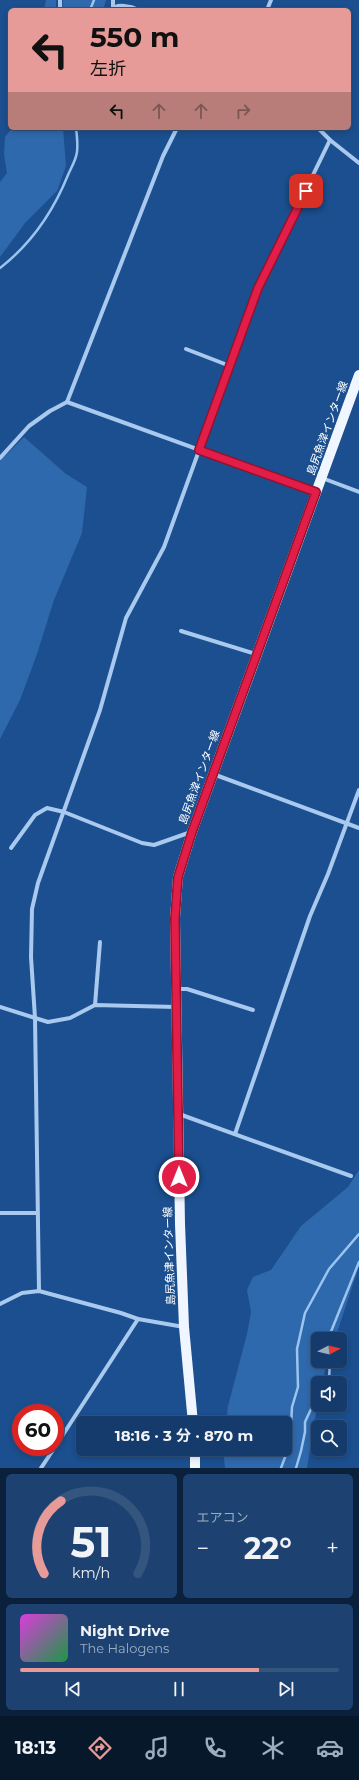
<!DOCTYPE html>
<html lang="ja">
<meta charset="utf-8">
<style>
:root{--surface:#143b6b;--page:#1d4271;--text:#f1f3f6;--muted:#9dadc1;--line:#33557e;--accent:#e69b98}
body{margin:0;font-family:Montserrat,"Noto Sans JP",sans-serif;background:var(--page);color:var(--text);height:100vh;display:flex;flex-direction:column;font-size:15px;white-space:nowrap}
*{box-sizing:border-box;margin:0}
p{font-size:13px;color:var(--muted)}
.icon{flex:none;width:22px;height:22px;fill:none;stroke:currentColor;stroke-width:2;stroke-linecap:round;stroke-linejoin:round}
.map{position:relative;height:1468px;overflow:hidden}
.panel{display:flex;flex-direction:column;gap:6px;padding:6px;background:#0b203b;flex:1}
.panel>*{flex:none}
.guide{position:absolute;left:8px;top:8px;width:343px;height:122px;border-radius:6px;box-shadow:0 2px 6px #0003,0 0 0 1px var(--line);background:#e69b98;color:#111;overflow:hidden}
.needle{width:26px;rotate:83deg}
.fabs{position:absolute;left:311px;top:1332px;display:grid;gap:8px}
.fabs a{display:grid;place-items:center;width:36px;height:36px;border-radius:6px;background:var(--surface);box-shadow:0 2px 6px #0003,0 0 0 1px var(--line);font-size:20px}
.speed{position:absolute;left:12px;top:1404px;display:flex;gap:8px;font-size:20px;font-weight:700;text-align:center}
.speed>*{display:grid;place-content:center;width:52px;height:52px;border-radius:50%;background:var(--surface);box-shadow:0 2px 6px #0003,0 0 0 1px var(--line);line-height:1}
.speed .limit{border:6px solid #d22;background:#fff;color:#111}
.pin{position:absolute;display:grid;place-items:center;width:34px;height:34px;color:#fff;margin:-17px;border-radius:8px;box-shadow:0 2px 6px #0006}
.me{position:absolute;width:44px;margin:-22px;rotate:0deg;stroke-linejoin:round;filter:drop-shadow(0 0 3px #0008)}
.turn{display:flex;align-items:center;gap:14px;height:84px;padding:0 16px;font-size:18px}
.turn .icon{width:52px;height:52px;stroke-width:2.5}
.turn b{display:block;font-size:28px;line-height:34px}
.lanes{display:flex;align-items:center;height:38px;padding:0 16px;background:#0003;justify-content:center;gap:20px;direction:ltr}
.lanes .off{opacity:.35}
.big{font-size:30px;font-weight:700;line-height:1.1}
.panel .widget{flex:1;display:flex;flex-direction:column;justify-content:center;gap:6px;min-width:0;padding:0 14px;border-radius:6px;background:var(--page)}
.panel .dial{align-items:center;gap:0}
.dial svg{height:104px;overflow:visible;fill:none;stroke:var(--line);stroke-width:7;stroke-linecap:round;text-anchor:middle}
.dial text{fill:var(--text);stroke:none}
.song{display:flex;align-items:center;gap:12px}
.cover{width:48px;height:48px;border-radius:6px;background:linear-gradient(135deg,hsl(300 70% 55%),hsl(140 70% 35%))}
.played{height:4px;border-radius:2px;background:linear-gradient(90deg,var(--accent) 75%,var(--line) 75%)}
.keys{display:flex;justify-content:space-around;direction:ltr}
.heat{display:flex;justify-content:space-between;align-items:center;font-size:22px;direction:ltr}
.panel .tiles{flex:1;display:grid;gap:6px;grid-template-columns:1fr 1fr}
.widget:last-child{grid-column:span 2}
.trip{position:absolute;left:76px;top:1416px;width:216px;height:40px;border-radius:6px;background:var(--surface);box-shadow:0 2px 6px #0003,0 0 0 1px var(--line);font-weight:700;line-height:40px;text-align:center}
.tab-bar{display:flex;height:64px;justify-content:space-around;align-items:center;background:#08182b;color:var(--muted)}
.tab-bar .icon{width:28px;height:28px}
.tab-bar .on{color:var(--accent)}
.tab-bar b{font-size:18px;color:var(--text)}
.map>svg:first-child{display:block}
</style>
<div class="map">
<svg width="359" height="1468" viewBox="0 0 359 1468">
<rect width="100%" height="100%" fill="#1b4f8f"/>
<!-- green -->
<g fill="#2e69ad">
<path d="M 46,0 L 56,0 L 56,10 L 44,10 Z"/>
<path d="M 63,0 L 106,0 L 103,10 L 62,10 Z"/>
<path d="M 12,128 L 63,128 L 66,166 L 57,191 L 25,223 L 0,257 L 0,182 L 7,173 L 4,155 L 5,137 Z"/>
<path d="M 24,437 L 66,474 L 87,487 L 82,533 L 54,600 L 37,654 L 20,700 L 0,739 L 0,458 L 6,455 Z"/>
<path d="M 359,1170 L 359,1266 L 335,1339 L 318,1339 L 318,1361 L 327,1361 L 322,1383 L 318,1383 L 318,1401 L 307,1468 L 225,1468 L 223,1449 L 285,1449 L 285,1423 L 226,1423 L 228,1406 L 247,1334 L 251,1312 L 247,1290 L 253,1277 L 271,1270 L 301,1226 L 348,1187 Z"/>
</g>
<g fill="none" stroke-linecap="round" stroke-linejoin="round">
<!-- stream -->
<g stroke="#9cc4f0" stroke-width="2.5">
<path d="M 90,10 L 94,0"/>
<path d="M 0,268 C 31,244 53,212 68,175 C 71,168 76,160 77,152 C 78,144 77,136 76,128"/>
<path d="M 328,1339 L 359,1262"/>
<path d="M 326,1383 L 329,1379 L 330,1361"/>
<path d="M 281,1468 L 290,1444 L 292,1407 L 298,1387 L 297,1349 L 305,1313 L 329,1269 L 359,1234"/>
<path d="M 296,1468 L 301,1451 L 305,1432 L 305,1422 L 318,1394"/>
</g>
<!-- minor -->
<g stroke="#a9c9ee" stroke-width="4">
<path d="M 113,7 L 113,0"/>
<path d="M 60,10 L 60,0"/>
<path d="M 110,10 C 117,3 131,6 139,10"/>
<path d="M 267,10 L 271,0"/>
<path d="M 318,128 L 330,140 L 359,163"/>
<path d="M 186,349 L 230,366"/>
<path d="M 67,402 L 316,492"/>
<path d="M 0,458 L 29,426 L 50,411 L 67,402 L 163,156 L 177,128"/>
<path d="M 322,478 L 359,492"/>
<path d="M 181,631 L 256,654"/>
<path d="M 213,774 L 359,828"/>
<path d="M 11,848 L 35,815 L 47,808 L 64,812 L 142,843 L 154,845 L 191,832"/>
<path d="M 176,989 L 187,989 L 253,1010"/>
<path d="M 95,1005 L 100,942"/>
<path d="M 0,1007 L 48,1022 L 70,1018 L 95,1005 L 176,1007"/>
<path d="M 179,1114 L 351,1176"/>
<path d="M 235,1134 L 310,916 L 328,874 L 359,790"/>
<path d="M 0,1213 L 37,1213"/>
<path d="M 39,1291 L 35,1018 L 31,957 L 32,909 L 38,883 L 100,710 L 126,618 L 164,547 L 258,288 L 330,140"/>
<path d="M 0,1304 L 22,1293 L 39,1291 L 121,1313 L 138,1319 L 184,1327"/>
<path d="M 55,1447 L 138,1319"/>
<path d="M 41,1468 L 55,1447"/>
</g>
<!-- primary -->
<g stroke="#f0f6ff" stroke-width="10">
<path d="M 193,1423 L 184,1327 L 180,1224 L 175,918 L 178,877 L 192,832 L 359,375"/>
<path d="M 195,1468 L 195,1449"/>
</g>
</g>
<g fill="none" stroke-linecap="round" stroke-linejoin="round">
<defs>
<path id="route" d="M 179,1177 L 175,918 L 178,877 L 192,832 L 316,492 L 199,450 L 258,288 L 306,191"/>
</defs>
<!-- route casing -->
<use href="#route" stroke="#92132f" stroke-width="10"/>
<!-- route -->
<use href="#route" stroke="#e11d48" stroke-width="7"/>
</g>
<g text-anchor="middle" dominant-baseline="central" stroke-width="4" stroke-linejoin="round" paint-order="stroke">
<!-- street labels -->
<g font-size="11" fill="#fff" stroke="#1b4f8f">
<text transform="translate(327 428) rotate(-70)">島尻魚津インター線</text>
<text transform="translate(199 777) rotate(-70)">島尻魚津インター線</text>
<text transform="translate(169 1256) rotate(-92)">島尻魚津インター線</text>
</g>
</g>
</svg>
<div class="fabs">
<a><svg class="needle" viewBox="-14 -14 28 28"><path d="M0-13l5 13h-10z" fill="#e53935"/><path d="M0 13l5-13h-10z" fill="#9dadc1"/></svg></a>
<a><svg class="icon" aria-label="sound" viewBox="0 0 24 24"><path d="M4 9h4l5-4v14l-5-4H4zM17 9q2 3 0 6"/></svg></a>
<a><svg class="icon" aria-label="search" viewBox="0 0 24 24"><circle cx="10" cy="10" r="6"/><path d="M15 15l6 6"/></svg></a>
</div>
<div class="speed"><div class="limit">60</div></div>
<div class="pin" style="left:306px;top:191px;background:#d93025"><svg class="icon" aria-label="arrive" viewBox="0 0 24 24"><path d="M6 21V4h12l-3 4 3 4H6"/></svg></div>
<svg class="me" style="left:179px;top:1177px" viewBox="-20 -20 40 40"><circle r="17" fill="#e11d48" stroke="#fff" stroke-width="3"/><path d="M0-11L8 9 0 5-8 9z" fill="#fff"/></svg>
<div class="trip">18:16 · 3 分 · 870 m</div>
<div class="guide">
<div class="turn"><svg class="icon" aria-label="left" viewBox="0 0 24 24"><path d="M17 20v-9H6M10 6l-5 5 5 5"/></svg><div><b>550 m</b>左折</div></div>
<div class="lanes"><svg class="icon" aria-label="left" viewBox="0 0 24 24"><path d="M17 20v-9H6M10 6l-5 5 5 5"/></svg><svg class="icon off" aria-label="ahead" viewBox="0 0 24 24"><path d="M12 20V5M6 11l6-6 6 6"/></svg><svg class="icon off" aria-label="ahead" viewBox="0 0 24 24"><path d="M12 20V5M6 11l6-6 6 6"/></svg><svg class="icon off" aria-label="right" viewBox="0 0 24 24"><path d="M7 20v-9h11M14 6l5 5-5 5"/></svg></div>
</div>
</div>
<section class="panel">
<div class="tiles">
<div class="widget dial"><svg viewBox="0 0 100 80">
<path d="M14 69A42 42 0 1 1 86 69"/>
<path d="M14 69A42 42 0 0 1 27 13" stroke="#e69b98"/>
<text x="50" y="56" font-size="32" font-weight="700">51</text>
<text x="50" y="72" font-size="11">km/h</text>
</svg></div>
<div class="widget"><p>エアコン</p>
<div class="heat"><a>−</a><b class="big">22°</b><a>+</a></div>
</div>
<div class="widget">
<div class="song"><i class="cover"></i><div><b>Night Drive</b><p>The Halogens</p></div></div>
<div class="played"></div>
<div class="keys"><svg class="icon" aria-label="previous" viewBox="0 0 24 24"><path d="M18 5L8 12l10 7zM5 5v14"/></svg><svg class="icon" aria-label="pause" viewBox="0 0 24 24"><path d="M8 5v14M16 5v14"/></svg><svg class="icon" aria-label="next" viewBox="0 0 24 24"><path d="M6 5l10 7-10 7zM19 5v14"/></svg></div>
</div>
</div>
</section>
<nav class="tab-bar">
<b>18:13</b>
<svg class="icon on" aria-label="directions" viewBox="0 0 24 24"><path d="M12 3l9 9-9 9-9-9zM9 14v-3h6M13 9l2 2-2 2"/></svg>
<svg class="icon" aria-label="music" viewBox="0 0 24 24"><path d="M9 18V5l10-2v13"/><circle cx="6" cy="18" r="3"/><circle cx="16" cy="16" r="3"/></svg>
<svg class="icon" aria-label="phone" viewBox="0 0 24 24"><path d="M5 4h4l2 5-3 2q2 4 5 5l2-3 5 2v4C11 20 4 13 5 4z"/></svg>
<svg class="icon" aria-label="climate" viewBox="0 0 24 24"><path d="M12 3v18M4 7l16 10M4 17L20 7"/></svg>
<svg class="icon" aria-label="car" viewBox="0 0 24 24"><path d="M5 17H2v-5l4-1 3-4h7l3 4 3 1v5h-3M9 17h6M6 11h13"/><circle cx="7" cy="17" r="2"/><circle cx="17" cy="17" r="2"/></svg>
</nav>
